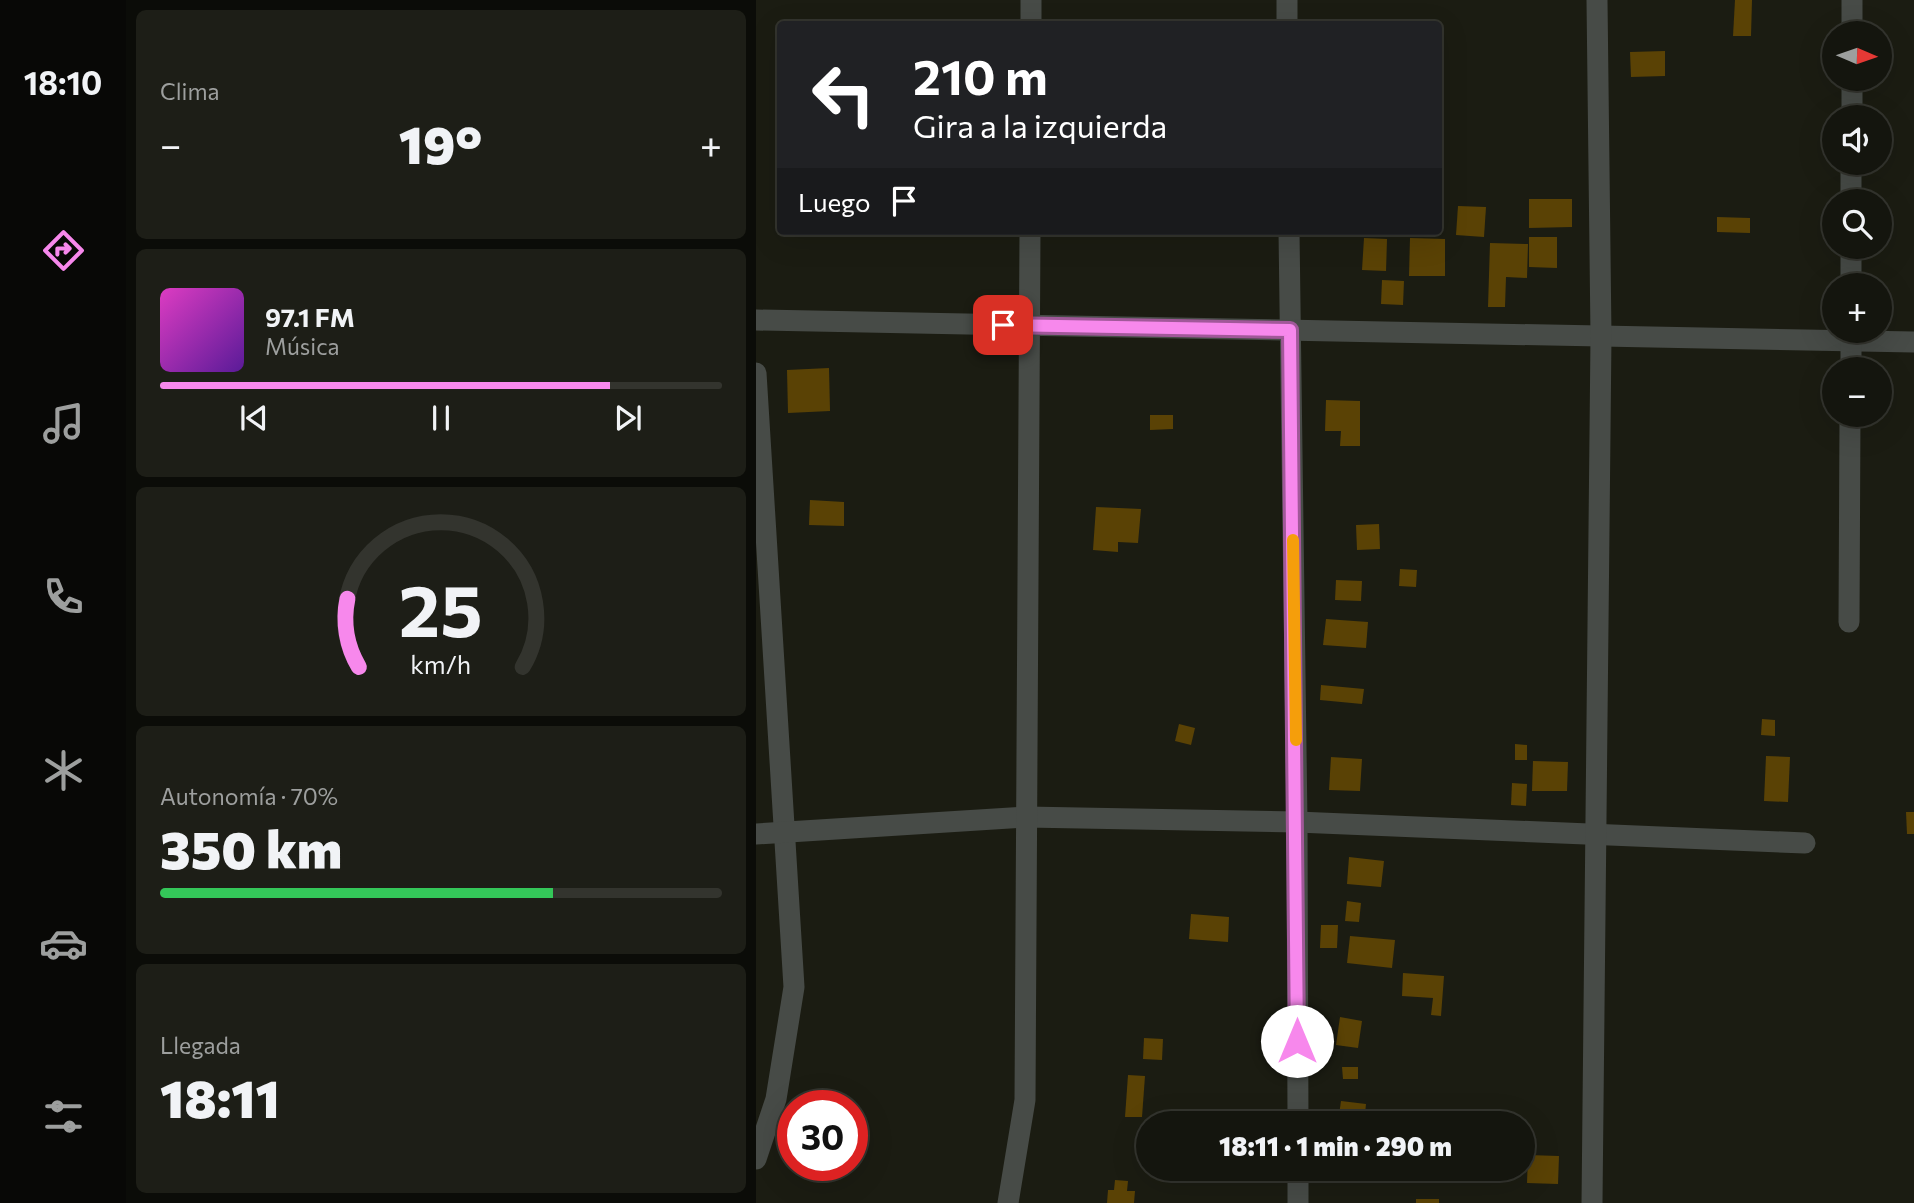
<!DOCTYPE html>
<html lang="es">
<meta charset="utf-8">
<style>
:root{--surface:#14150e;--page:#1d1e17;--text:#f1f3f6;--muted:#9d9f9e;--line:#33342e;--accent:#f788ec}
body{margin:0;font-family:Commissioner,sans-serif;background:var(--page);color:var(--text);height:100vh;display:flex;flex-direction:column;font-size:26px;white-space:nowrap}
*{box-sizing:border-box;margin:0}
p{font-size:23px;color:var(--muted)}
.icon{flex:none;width:38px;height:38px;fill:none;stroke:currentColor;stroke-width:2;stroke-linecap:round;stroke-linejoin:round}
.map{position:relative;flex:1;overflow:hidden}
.details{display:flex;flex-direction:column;gap:10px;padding:10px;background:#0b0c08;width:630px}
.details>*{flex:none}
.hud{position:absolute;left:21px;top:21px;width:665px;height:214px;border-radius:7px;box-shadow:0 7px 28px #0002,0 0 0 2px var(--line);background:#202124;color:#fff;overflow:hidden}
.needle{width:46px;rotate:92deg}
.buttons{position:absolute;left:1066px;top:21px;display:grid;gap:14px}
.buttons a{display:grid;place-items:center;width:70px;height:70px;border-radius:50%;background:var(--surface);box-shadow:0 7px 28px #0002,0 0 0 2px var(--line);font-size:35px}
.speed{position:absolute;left:21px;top:1090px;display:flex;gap:14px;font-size:35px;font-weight:700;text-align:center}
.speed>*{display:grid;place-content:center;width:91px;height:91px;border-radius:50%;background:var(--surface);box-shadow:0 7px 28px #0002,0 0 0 2px var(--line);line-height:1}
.speed .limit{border:10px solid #d22;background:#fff;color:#111}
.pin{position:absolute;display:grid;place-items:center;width:60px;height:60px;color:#fff;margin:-30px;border-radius:14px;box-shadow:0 4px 10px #0006}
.me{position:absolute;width:77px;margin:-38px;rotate:0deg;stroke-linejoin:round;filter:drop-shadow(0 0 5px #0008)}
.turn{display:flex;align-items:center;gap:24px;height:147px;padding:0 21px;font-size:32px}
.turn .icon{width:91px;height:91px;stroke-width:2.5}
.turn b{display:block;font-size:49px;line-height:60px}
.then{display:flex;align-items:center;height:66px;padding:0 21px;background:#0003;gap:14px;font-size:26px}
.big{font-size:52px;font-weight:800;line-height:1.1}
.details .card{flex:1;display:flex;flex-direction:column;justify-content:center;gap:10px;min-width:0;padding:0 24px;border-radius:10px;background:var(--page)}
.details .dial{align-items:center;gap:0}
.dial svg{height:182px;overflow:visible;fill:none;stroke:var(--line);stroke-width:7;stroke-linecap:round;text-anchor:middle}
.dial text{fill:var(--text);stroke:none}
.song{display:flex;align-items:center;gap:21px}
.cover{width:84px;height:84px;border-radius:10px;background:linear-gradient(135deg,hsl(310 70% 55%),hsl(270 70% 35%))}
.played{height:7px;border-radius:4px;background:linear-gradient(90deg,var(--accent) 80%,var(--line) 80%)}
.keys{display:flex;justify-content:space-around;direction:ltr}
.heat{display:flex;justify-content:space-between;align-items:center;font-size:38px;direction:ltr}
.charge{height:10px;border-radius:5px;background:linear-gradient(90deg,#34c759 70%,var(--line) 0)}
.trip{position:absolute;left:380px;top:1111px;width:399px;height:70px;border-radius:35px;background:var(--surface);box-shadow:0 7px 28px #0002,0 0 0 2px var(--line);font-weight:800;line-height:70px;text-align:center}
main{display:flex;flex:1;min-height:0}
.menu{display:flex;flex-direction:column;width:126px;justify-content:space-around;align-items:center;background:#080806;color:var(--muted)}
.menu .icon{width:49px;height:49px}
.menu .on{color:var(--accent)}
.menu b{font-size:32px;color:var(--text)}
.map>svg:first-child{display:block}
</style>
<main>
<nav class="menu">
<b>18:10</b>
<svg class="icon on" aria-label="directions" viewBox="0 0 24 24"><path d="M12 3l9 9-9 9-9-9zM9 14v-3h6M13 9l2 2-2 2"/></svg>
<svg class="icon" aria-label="music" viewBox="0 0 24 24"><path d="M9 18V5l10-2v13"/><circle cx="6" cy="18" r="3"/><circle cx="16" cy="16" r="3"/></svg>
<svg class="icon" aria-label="phone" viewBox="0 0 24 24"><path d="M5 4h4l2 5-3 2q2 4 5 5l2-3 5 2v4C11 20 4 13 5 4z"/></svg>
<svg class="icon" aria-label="climate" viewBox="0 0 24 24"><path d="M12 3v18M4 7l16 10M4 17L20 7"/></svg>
<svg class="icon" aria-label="car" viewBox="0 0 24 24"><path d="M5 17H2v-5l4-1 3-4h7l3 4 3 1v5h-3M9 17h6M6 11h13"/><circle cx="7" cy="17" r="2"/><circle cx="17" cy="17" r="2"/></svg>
<svg class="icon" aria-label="filters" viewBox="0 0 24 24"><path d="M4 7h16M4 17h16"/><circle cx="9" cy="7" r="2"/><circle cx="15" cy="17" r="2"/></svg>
</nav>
<section class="details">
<div class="card"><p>Clima</p>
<div class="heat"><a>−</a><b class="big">19°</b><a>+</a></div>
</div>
<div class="card">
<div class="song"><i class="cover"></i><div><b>97.1 FM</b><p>Música</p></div></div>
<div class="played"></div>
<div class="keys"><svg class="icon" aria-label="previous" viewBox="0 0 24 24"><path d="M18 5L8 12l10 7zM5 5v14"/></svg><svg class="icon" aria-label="pause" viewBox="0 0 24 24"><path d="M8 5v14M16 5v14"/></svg><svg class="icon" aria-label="next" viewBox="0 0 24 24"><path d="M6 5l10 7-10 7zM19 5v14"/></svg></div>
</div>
<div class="card dial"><svg viewBox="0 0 100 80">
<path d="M14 69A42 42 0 1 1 86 69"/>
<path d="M14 69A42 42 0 0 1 9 39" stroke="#f788ec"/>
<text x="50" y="56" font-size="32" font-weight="700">25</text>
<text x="50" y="72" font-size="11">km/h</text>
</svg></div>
<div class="card"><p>Autonomía · 70%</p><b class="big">350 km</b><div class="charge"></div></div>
<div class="card"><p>Llegada</p><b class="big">18:11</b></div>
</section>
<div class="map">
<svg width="1158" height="1203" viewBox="0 0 1158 1203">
<rect width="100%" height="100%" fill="#1b1c12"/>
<!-- building -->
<g fill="#5a4205">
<path d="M 979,0 L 996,0 L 995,36 L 977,36 Z"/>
<path d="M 909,51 L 909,76 L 875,77 L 874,52 Z"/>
<path d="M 773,199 L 816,199 L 816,227 L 773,228 Z"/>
<path d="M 702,206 L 730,207 L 728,237 L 700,235 Z"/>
<path d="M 961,217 L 994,218 L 994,233 L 961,232 Z"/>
<path d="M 773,237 L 801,237 L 801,268 L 773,267 Z"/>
<path d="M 608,238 L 631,239 L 630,271 L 606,270 Z"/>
<path d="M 654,238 L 689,239 L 689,276 L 653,276 Z"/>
<path d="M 734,243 L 772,244 L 771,278 L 750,277 L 749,307 L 732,307 Z"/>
<path d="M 626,280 L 648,281 L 647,305 L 625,304 Z"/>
<path d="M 73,368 L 74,411 L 32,413 L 31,370 Z"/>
<path d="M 570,400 L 604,401 L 604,446 L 584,446 L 585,431 L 569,431 Z"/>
<path d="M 394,415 L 417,415 L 417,429 L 394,430 Z"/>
<path d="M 54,500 L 88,502 L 88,526 L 53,525 Z"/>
<path d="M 340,507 L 385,509 L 382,543 L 362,542 L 362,552 L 337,550 Z"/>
<path d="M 623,524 L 624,549 L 601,550 L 600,525 Z"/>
<path d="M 644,569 L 661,570 L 660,587 L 643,586 Z"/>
<path d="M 580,580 L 606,581 L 605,601 L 579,600 Z"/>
<path d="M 570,619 L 612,622 L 610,648 L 567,645 Z"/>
<path d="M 565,685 L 608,689 L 606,704 L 564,700 Z"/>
<path d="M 1006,719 L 1019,720 L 1019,736 L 1005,735 Z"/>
<path d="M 423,724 L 439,728 L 435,745 L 419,741 Z"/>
<path d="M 759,744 L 771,745 L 771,760 L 759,760 Z"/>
<path d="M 1010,756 L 1034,757 L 1032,802 L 1008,801 Z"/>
<path d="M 575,757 L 606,759 L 604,791 L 573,790 Z"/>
<path d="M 777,761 L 812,762 L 811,791 L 776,791 Z"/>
<path d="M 756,783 L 771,784 L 770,806 L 755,805 Z"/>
<path d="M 1150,812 L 1158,812 L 1158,834 L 1151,834 Z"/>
<path d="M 593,857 L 628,861 L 625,887 L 591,884 Z"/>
<path d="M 591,901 L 605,903 L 603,922 L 589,921 Z"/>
<path d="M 435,914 L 473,917 L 472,942 L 433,939 Z"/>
<path d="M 565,925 L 582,925 L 581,948 L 564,948 Z"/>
<path d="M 594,936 L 639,940 L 636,968 L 591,963 Z"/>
<path d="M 647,973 L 688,976 L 685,1016 L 675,1015 L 677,998 L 646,996 Z"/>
<path d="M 584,1017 L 606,1021 L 602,1048 L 580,1045 Z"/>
<path d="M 388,1038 L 407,1039 L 406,1060 L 387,1059 Z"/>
<path d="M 586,1067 L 602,1067 L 602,1079 L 587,1079 Z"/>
<path d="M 372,1075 L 389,1076 L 386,1117 L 369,1117 Z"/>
<path d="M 585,1101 L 610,1104 L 608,1124 L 582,1122 Z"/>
<path d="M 772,1155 L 803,1156 L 802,1184 L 771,1183 Z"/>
<path d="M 404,1169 L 420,1169 L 419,1182 L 403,1181 Z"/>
<path d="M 359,1180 L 372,1181 L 371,1191 L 379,1191 L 378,1203 L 351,1203 L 352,1190 L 358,1190 Z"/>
<rect x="660" y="1199" width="23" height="4"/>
</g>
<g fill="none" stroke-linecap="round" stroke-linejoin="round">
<!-- street -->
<g stroke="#474b47" stroke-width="21">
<path d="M 531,0 L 531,24"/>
<path d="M 275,24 L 275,0"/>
<path d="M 1096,33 L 1096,0"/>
<path d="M 1096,117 L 1096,79"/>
<path d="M 1095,201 L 1095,163"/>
<path d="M 533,231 L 541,822 L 542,1124"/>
<path d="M 1095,285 L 1095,247"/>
<path d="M 0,320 L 1158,342"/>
<path d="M 1095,369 L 1095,331"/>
<path d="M 0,373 L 38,987 L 20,1099 L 0,1159"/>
<path d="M 1093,622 L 1094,415"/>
<path d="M 0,834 L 270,817 L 541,822 L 1049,843"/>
<path d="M 542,1169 L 542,1203"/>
<path d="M 252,1203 L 269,1100 L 274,231"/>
<path d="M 836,1203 L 845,336 L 841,0"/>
</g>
</g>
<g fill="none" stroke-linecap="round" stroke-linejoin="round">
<defs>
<path id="route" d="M 247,325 L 534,330 L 541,1041"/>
</defs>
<!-- route casing -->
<use href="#route" stroke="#a15899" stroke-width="18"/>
<!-- route -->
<use href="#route" stroke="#f788ec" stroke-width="12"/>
<!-- slow -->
<path stroke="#f59e0b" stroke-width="12" d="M 537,540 L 540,740"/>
</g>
</svg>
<div class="buttons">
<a><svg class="needle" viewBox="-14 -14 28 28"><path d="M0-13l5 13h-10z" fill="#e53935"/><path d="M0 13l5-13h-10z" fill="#9d9f9e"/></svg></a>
<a><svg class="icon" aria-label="sound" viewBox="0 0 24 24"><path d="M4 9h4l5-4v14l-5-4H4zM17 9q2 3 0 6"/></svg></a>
<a><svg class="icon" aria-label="search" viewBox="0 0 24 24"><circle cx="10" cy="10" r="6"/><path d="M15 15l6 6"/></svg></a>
<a>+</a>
<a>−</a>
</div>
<div class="speed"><div class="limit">30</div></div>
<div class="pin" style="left:247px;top:325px;background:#d93025"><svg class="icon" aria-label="arrive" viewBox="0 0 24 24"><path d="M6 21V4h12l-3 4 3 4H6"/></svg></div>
<svg class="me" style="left:541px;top:1041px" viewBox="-20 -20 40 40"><circle r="19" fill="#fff"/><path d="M0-13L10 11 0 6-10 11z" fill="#f788ec"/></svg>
<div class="trip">18:11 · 1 min · 290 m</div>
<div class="hud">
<div class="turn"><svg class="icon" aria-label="left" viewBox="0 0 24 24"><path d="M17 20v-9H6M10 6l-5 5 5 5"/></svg><div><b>210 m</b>Gira a la izquierda</div></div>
<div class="then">Luego<svg class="icon" aria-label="arrive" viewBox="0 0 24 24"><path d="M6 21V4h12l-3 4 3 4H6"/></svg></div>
</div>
</div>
</main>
